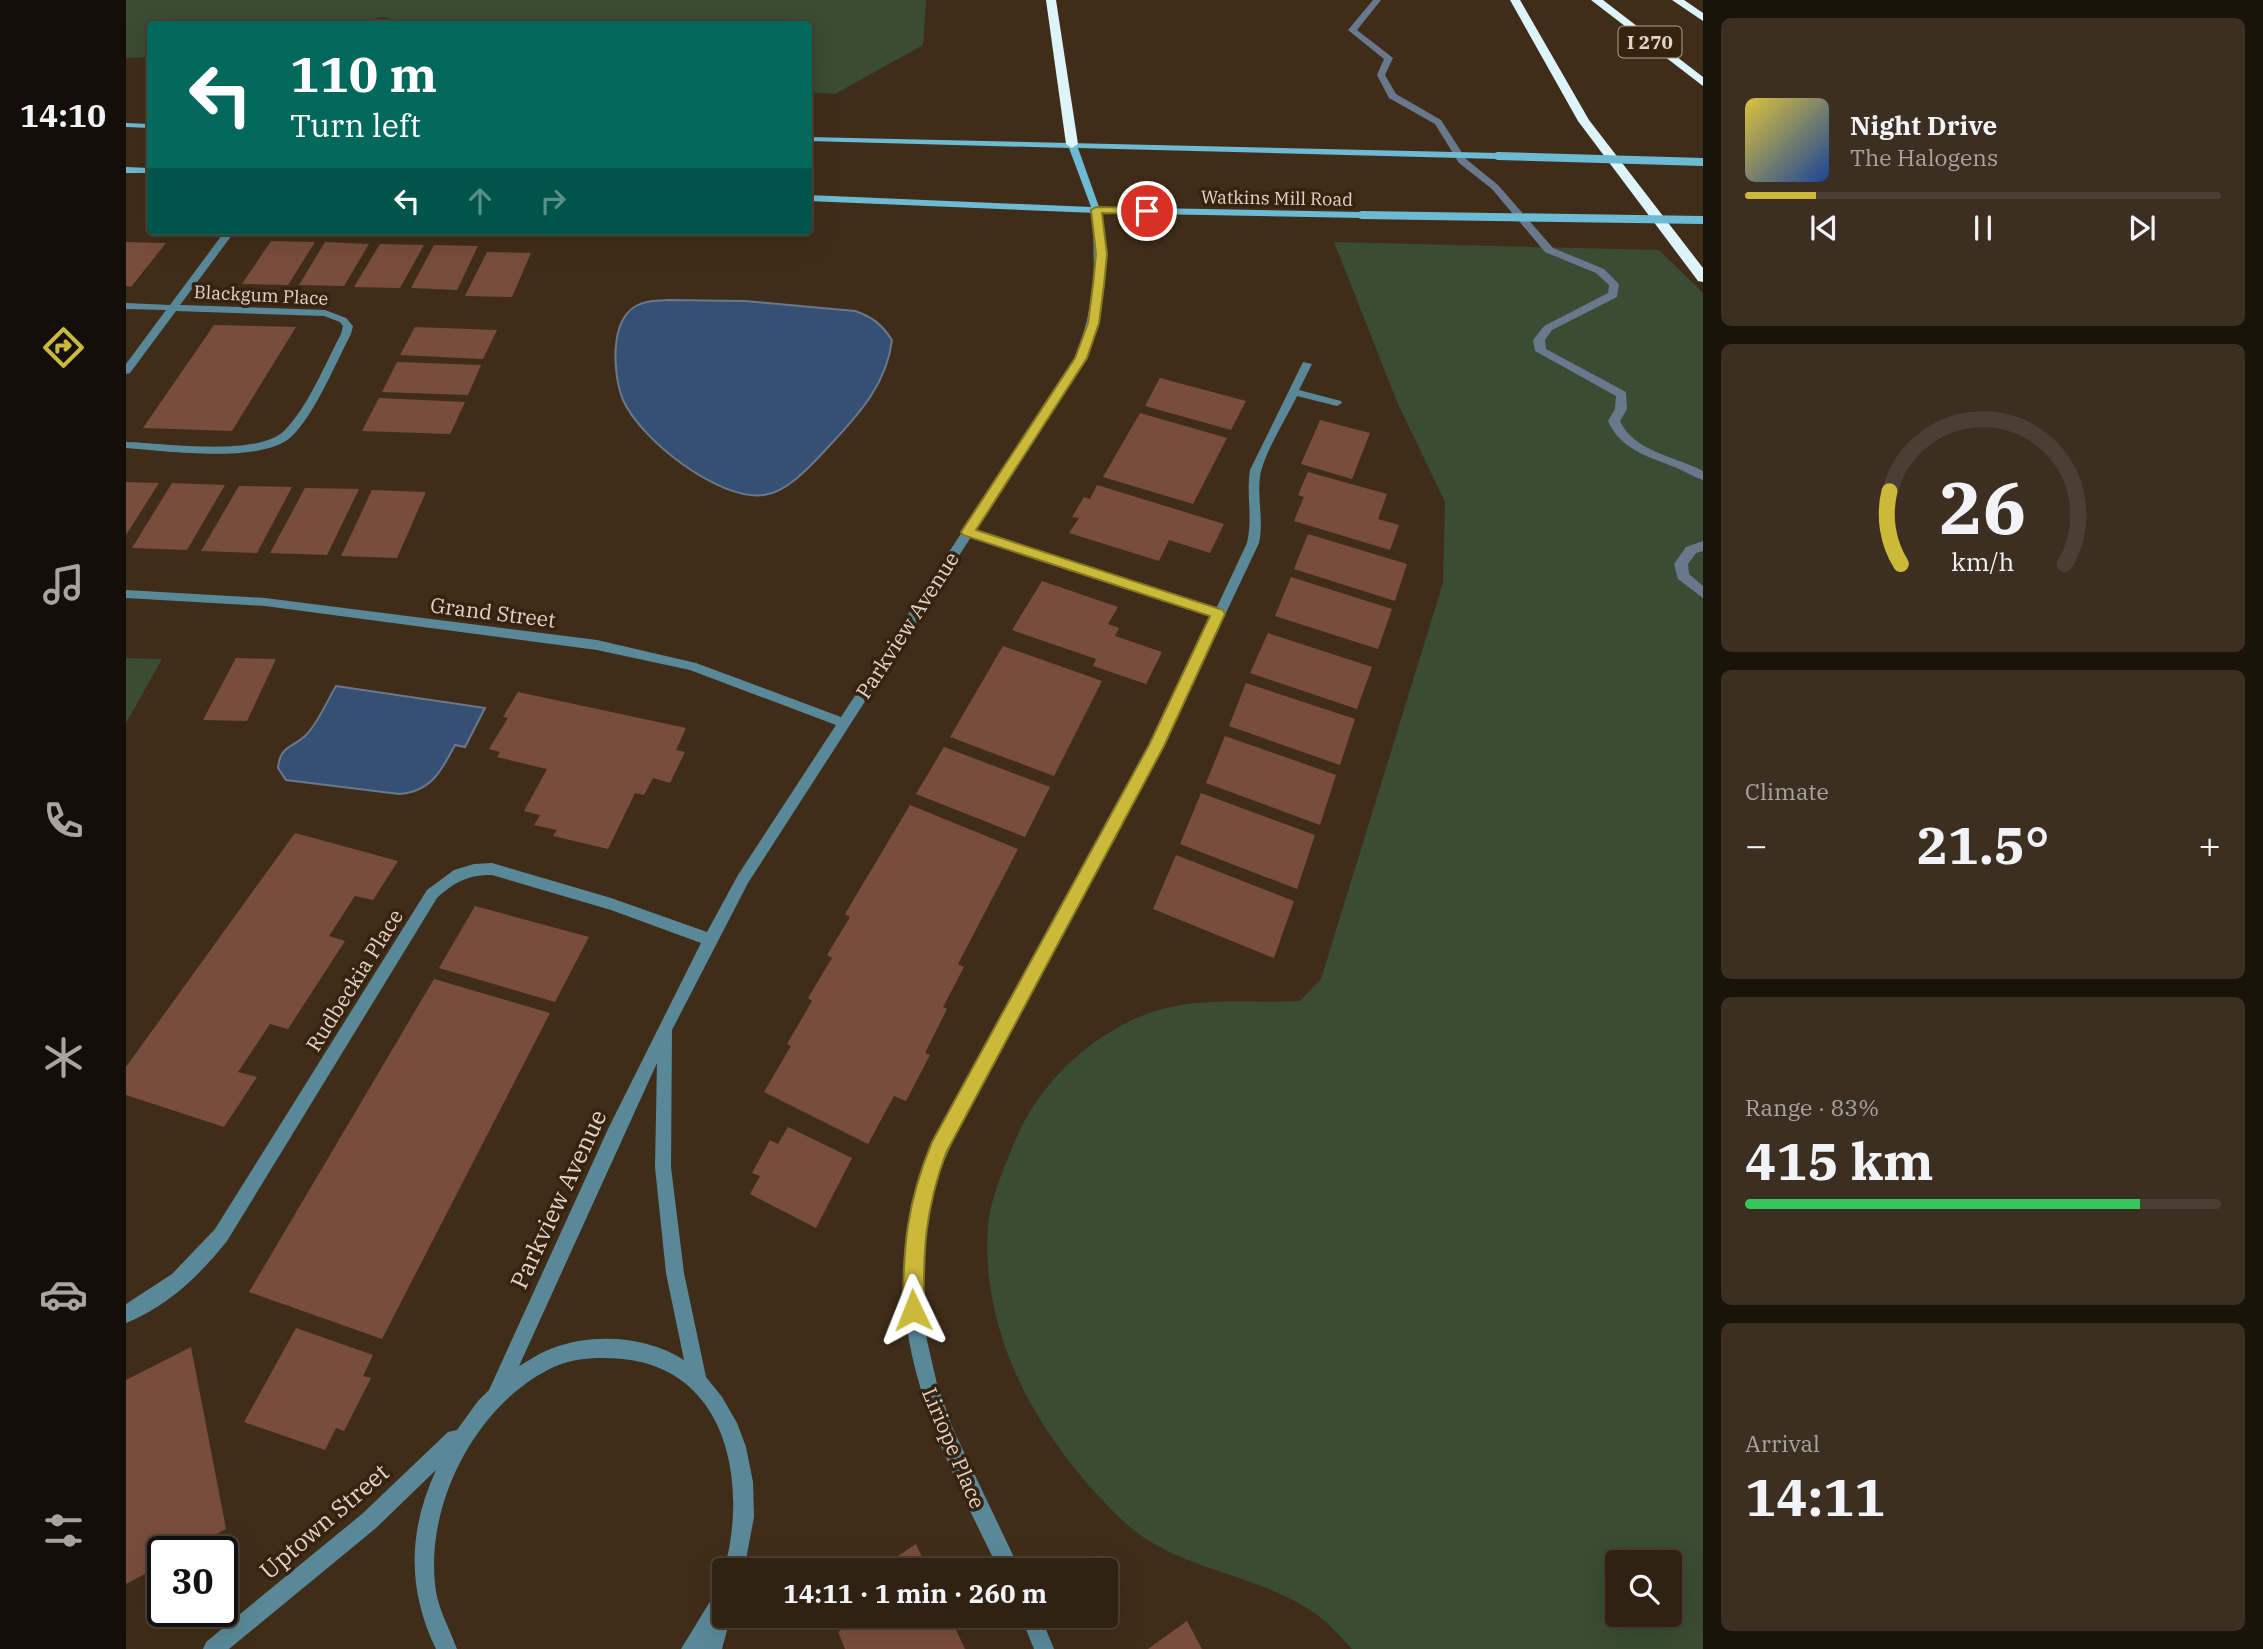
<!DOCTYPE html>
<meta charset="utf-8">
<style>
:root{--surface:#302213;--page:#3c2f21;--text:#f1f3f6;--muted:#a8a4a0;--line:#4b3f33;--accent:#cbb939}
body{margin:0;font-family:"IBM Plex Serif",serif;background:var(--page);color:var(--text);height:100vh;display:flex;flex-direction:column;font-size:26px;white-space:nowrap}
*{box-sizing:border-box;margin:0}
p{font-size:23px;color:var(--muted)}
.icon{flex:none;width:38px;height:38px;fill:none;stroke:currentColor;stroke-width:2;stroke-linecap:round;stroke-linejoin:round}
.map{position:relative;flex:1;overflow:hidden}
.sheet{display:flex;flex-direction:column;gap:18px;padding:18px;background:#1a130a;width:560px}
.sheet>*{flex:none}
.hud{position:absolute;left:21px;top:21px;width:665px;height:214px;border-radius:7px;box-shadow:0 7px 28px #0002,0 0 0 2px var(--line);background:#00695c;color:#fff;overflow:hidden}
.buttons{position:absolute;left:1479px;top:1550px;display:grid;gap:14px}
.buttons a{display:grid;place-items:center;width:77px;height:77px;border-radius:7px;background:var(--surface);box-shadow:0 7px 28px #0002,0 0 0 2px var(--line);font-size:35px}
.speed{position:absolute;left:21px;top:1536px;display:flex;gap:14px;font-size:35px;font-weight:700;text-align:center}
.speed>*{display:grid;place-content:center;width:91px;height:91px;border-radius:50%;background:var(--surface);box-shadow:0 7px 28px #0002,0 0 0 2px var(--line);line-height:1}
.speed .limit{border:4px solid #111;border-radius:10px;background:#fff;color:#111}
.pin{position:absolute;display:grid;place-items:center;width:60px;height:60px;color:#fff;margin:-30px;border:4px solid #fff;border-radius:50%;box-shadow:0 2px 7px #0007}
.me{position:absolute;width:77px;margin:-38px;rotate:358deg;stroke-linejoin:round;filter:drop-shadow(0 0 5px #0008)}
.turn{display:flex;align-items:center;gap:24px;height:147px;padding:0 28px;font-size:32px}
.turn .icon{width:91px;height:91px;stroke-width:2.5}
.turn b{display:block;font-size:49px;line-height:60px}
.lanes{display:flex;align-items:center;height:66px;padding:0 28px;background:#0003;justify-content:center;gap:35px;direction:ltr}
.lanes .off{opacity:.35}
.big{font-size:52px;font-weight:700;line-height:1.1}
.sheet .tile{flex:1;display:flex;flex-direction:column;justify-content:center;gap:10px;min-width:0;padding:0 24px;border-radius:10px;background:var(--page)}
.sheet .dial{align-items:center;gap:0}
.dial svg{height:182px;overflow:visible;fill:none;stroke:var(--line);stroke-width:7;stroke-linecap:round;text-anchor:middle}
.dial text{fill:var(--text);stroke:none}
.song{display:flex;align-items:center;gap:21px}
.cover{width:84px;height:84px;border-radius:10px;background:linear-gradient(135deg,hsl(50 70% 55%),hsl(220 70% 35%))}
.played{height:7px;border-radius:4px;background:linear-gradient(90deg,var(--accent) 15%,var(--line) 15%)}
.keys{display:flex;justify-content:space-around;direction:ltr}
.heat{display:flex;justify-content:space-between;align-items:center;font-size:38px;direction:ltr}
.charge{height:10px;border-radius:5px;background:linear-gradient(90deg,#34c759 83%,var(--line) 0)}
.trip{position:absolute;left:586px;top:1558px;width:406px;height:70px;border-radius:7px;background:var(--surface);box-shadow:0 7px 28px #0002,0 0 0 2px var(--line);font-weight:700;line-height:70px;text-align:center}
main{display:flex;flex:1;min-height:0}
.menu{display:flex;flex-direction:column;width:126px;justify-content:space-around;align-items:center;background:#130e08;color:var(--muted)}
.menu .icon{width:49px;height:49px}
.menu .on{color:var(--accent)}
.menu b{font-size:32px;color:var(--text)}
.map>svg:first-child{display:block}
</style>
<main>
<nav class="menu">
<b>14:10</b>
<svg class="icon on" aria-label="directions" viewBox="0 0 24 24"><path d="M12 3l9 9-9 9-9-9zM9 14v-3h6M13 9l2 2-2 2"/></svg>
<svg class="icon" aria-label="music" viewBox="0 0 24 24"><path d="M9 18V5l10-2v13"/><circle cx="6" cy="18" r="3"/><circle cx="16" cy="16" r="3"/></svg>
<svg class="icon" aria-label="phone" viewBox="0 0 24 24"><path d="M5 4h4l2 5-3 2q2 4 5 5l2-3 5 2v4C11 20 4 13 5 4z"/></svg>
<svg class="icon" aria-label="climate" viewBox="0 0 24 24"><path d="M12 3v18M4 7l16 10M4 17L20 7"/></svg>
<svg class="icon" aria-label="car" viewBox="0 0 24 24"><path d="M5 17H2v-5l4-1 3-4h7l3 4 3 1v5h-3M9 17h6M6 11h13"/><circle cx="7" cy="17" r="2"/><circle cx="17" cy="17" r="2"/></svg>
<svg class="icon" aria-label="filters" viewBox="0 0 24 24"><path d="M4 7h16M4 17h16"/><circle cx="9" cy="7" r="2"/><circle cx="15" cy="17" r="2"/></svg>
</nav>
<div class="map">
<svg width="1577" height="1649" viewBox="0 0 1577 1649">
<rect width="100%" height="100%" fill="#402d19"/>
<!-- green -->
<g fill="#3a4c33" fill-rule="evenodd">
<path d="M 0,0 L 800,0 L 797,45 L 709,94 L 683,92 L 682,24 L 288,24 L 257,17 L 223,24 L 24,24 L 24,57 L 0,58 Z"/>
<path d="M 1208,242 L 1533,250 L 1577,293 L 1577,1649 L 1226,1649 C 1214,1636 1199,1619 1184,1610 C 1124,1571 1047,1570 995,1519 C 916,1442 854,1340 862,1226 C 864,1200 879,1165 889,1141 C 913,1084 961,1038 1018,1015 C 1068,995 1121,1004 1174,1001 L 1195,979 L 1317,583 L 1319,502 L 1272,404 ZM 1491,1563 L 1544,1563 L 1544,1615 L 1491,1615 Z"/>
<path d="M 0,658 L 36,659 L 0,723 Z"/>
</g>
<!-- water -->
<g fill="#355072" stroke="#69788c" stroke-width="2">
<path d="M 542,300 L 619,301 L 729,311 C 747,317 756,325 766,340 C 761,383 734,413 705,444 C 689,461 663,492 638,495 C 593,501 515,440 497,400 C 487,375 483,321 510,306 C 520,300 531,301 542,300 Z"/>
<path d="M 210,686 L 359,708 L 339,747 L 329,745 C 316,770 305,792 273,794 L 160,780 L 152,768 C 154,745 167,748 180,735 C 192,723 201,701 210,686 Z"/>
</g>
<g fill="none" stroke-linecap="round" stroke-linejoin="round">
<!-- stream -->
<g fill="#69788c" fill-rule="evenodd">
<path d="M 1247,0 L 1255,0 L 1231,30 L 1267,58 L 1259,75 L 1270,94 L 1315,120 L 1340,159 L 1372,185 L 1427,248 L 1478,269 L 1493,284 L 1491,297 L 1426,330 L 1419,340 L 1420,349 L 1500,392 L 1501,409 L 1494,421 C 1508,452 1549,456 1577,471 L 1577,480 C 1568,477 1560,472 1551,468 C 1523,457 1495,450 1482,421 L 1489,409 L 1490,396 L 1409,351 L 1407,340 L 1418,326 L 1482,293 L 1483,285 L 1470,273 L 1419,252 L 1366,189 L 1333,163 L 1309,124 L 1263,98 L 1251,75 L 1258,59 L 1222,30 Z"/>
<path d="M 1577,541 L 1577,551 L 1570,553 L 1562,564 L 1563,574 L 1577,586 L 1577,598 L 1552,579 L 1548,564 L 1560,547 Z"/>
</g>
</g>
<!-- building -->
<g fill="#794d3c">
<path d="M 145,241 L 189,242 L 162,285 L 116,284 Z"/>
<path d="M 0,242 L 40,243 L 5,287 L 0,286 Z"/>
<path d="M 199,242 L 243,244 L 218,286 L 173,285 Z"/>
<path d="M 254,244 L 298,245 L 274,288 L 228,287 Z"/>
<path d="M 308,245 L 352,246 L 331,290 L 285,288 Z"/>
<path d="M 361,252 L 405,253 L 386,297 L 339,296 Z"/>
<path d="M 88,325 L 170,327 L 106,431 L 17,428 Z"/>
<path d="M 289,327 L 371,330 L 357,359 L 274,355 Z"/>
<path d="M 271,362 L 355,365 L 342,395 L 256,392 Z"/>
<path d="M 1034,378 L 1120,401 L 1105,430 L 1019,406 Z"/>
<path d="M 253,398 L 339,402 L 324,434 L 236,431 Z"/>
<path d="M 1014,413 L 1101,438 L 1067,504 L 977,477 Z"/>
<path d="M 1194,420 L 1244,433 L 1226,479 L 1175,464 Z"/>
<path d="M 1182,472 L 1261,494 L 1252,519 L 1273,525 L 1264,550 L 1168,521 L 1178,497 L 1172,495 Z"/>
<path d="M 0,482 L 33,483 L 0,535 Z"/>
<path d="M 46,483 L 99,485 L 61,550 L 6,548 Z"/>
<path d="M 971,485 L 1098,524 L 1084,553 L 1043,540 L 1033,561 L 943,533 L 953,518 L 946,517 L 958,497 L 964,499 Z"/>
<path d="M 113,486 L 166,487 L 131,553 L 75,551 Z"/>
<path d="M 179,488 L 233,489 L 201,555 L 144,553 Z"/>
<path d="M 246,490 L 300,492 L 271,558 L 215,556 Z"/>
<path d="M 1182,534 L 1281,564 L 1269,601 L 1168,569 Z"/>
<path d="M 1165,577 L 1266,609 L 1252,649 L 1149,616 Z"/>
<path d="M 916,581 L 992,607 L 982,624 L 993,628 L 989,636 L 1036,652 L 1020,684 L 967,666 L 970,659 L 886,630 Z"/>
<path d="M 1142,633 L 1246,667 L 1231,709 L 1124,673 Z"/>
<path d="M 877,646 L 976,681 L 928,776 L 824,737 Z"/>
<path d="M 110,658 L 150,659 L 121,721 L 77,720 Z"/>
<path d="M 1120,683 L 1229,719 L 1214,765 L 1103,726 Z"/>
<path d="M 392,692 L 560,728 L 550,750 L 559,752 L 544,783 L 527,778 L 518,795 L 509,793 L 482,849 L 427,836 L 431,830 L 408,825 L 414,815 L 398,811 L 421,769 L 371,757 L 374,752 L 363,749 L 382,718 L 377,717 Z"/>
<path d="M 1099,736 L 1210,775 L 1194,825 L 1080,783 Z"/>
<path d="M 818,747 L 924,787 L 899,837 L 790,794 Z"/>
<path d="M 1075,793 L 1189,835 L 1171,889 L 1054,844 Z"/>
<path d="M 784,805 L 892,849 L 832,964 L 838,967 L 817,1007 L 821,1009 L 799,1053 L 804,1055 L 780,1101 L 768,1096 L 742,1144 L 638,1092 L 665,1046 L 661,1044 L 686,1001 L 682,998 L 706,958 L 701,955 L 724,917 L 719,914 Z"/>
<path d="M 169,833 L 272,861 L 247,900 L 229,896 L 203,936 L 219,941 L 162,1029 L 144,1024 L 112,1072 L 131,1077 L 98,1127 L 0,1095 L 0,1067 Z"/>
<path d="M 1050,855 L 1168,901 L 1148,958 L 1027,909 Z"/>
<path d="M 349,906 L 463,937 L 429,1002 L 313,968 Z"/>
<path d="M 308,979 L 424,1013 L 256,1339 L 123,1292 Z"/>
<path d="M 662,1127 L 726,1158 L 690,1228 L 624,1194 L 634,1176 L 626,1173 L 644,1140 L 652,1144 Z"/>
<path d="M 170,1328 L 247,1355 L 237,1376 L 245,1378 L 218,1431 L 210,1428 L 199,1450 L 118,1422 Z"/>
<path d="M 65,1347 L 100,1529 L 57,1552 L 37,1552 L 37,1564 L 0,1584 L 0,1380 Z"/>
<path d="M 790,1544 L 802,1570 L 751,1570 Z"/>
<path d="M 711,1615 L 823,1615 L 839,1649 L 719,1649 L 712,1632 L 717,1629 Z"/>
<path d="M 1061,1621 L 1076,1649 L 1022,1649 Z"/>
</g>
<g fill="none" stroke-linecap="round" stroke-linejoin="round">
<!-- street -->
<g fill="#598999" fill-rule="evenodd">
<path d="M 967,208 L 974,210 L 978,249 L 977,285 L 971,320 L 960,358 L 849,530 L 1090,609 L 1121,543 C 1127,518 1120,495 1124,470 L 1177,362 L 1186,364 L 1173,390 L 1215,401 L 1216,403 L 1211,406 L 1171,396 C 1161,417 1137,455 1134,477 C 1131,499 1138,520 1133,543 L 1037,746 L 842,1107 L 808,1184 L 796,1237 L 794,1287 L 800,1336 L 811,1384 L 827,1429 L 894,1570 L 873,1570 C 798,1418 734,1291 815,1126 L 1024,745 L 1086,616 L 845,537 L 622,883 L 546,1030 L 545,1167 L 558,1273 L 580,1377 L 596,1397 L 611,1423 L 620,1447 L 627,1482 L 628,1517 L 618,1570 L 598,1570 C 622,1485 603,1370 497,1359 C 475,1357 451,1357 430,1366 C 352,1401 300,1501 309,1584 C 311,1608 323,1627 331,1649 L 310,1649 C 281,1589 282,1531 310,1470 L 250,1528 L 103,1649 L 77,1649 L 80,1642 L 236,1514 L 322,1432 L 331,1430 L 352,1401 L 363,1390 L 483,1127 L 575,943 L 485,910 L 366,875 C 342,875 328,882 311,898 L 101,1241 C 73,1276 42,1306 0,1323 L 0,1304 L 46,1274 L 89,1229 L 301,890 L 328,870 L 348,864 L 366,863 L 485,898 L 581,932 L 612,875 L 710,725 L 564,670 L 471,650 L 139,606 L 0,598 L 0,590 L 139,598 L 471,640 L 570,663 L 715,717 L 950,358 L 961,320 L 968,285 ZM 531,1063 L 529,1167 L 540,1273 L 558,1360 C 520,1336 468,1333 427,1348 C 415,1352 404,1360 393,1366 Z"/>
<path d="M 99,231 L 109,231 L 54,305 L 199,310 L 220,318 L 227,326 L 225,334 C 209,364 189,414 165,437 C 135,464 40,451 0,448 L 0,442 C 37,443 131,457 158,431 C 182,407 199,364 215,334 L 217,326 L 214,322 L 198,316 L 50,311 L 4,373 L 0,374 L 0,364 L 40,310 L 0,309 L 0,303 L 44,305 Z"/>
<path d="M 598,1587 L 598,1615 L 605,1615 L 596,1649 L 555,1649 L 591,1590 Z"/>
<path d="M 894,1615 L 914,1615 L 928,1649 L 908,1649 Z"/>
</g>
<!-- secondary -->
<g fill="#6cbad3" fill-rule="evenodd">
<path d="M 0,123 L 24,124 L 24,128 L 0,127 Z"/>
<path d="M 682,137 L 1372,153 L 1376,156 L 1372,159 L 952,148 L 973,207 L 1236,212 L 1240,215 L 1236,218 L 970,213 L 682,201 L 682,195 L 965,207 L 943,148 L 682,141 Z"/>
<path d="M 0,167 L 24,168 L 24,173 L 0,173 Z"/>
</g>
<!-- highway -->
<g fill="#def4fb" fill-rule="evenodd">
<path d="M 920,0 L 930,0 L 952,144 L 946,148 L 940,144 Z"/>
<path d="M 1384,0 L 1394,0 L 1463,120 L 1577,268 L 1577,282 L 1572,281 L 1452,121 Z"/>
<path d="M 1465,0 L 1477,0 L 1577,77 L 1577,86 Z"/>
<path d="M 1546,0 L 1558,0 L 1577,13 L 1577,21 Z"/>
</g>
<!-- secondary-bridge -->
<g stroke="#6cbad3" stroke-width="8">
<path d="M 1372,156 L 1577,162"/>
<path d="M 1236,215 L 1577,220"/>
</g>
</g>
<!-- route -->
<path fill="#cbb939" stroke="#847825" stroke-width="2" d="M 970,207 L 1021,208 L 1026,211 L 1021,214 L 976,213 L 981,254 L 978,285 L 973,323 L 961,358 L 850,530 L 1097,610 L 1099,614 L 1038,746 L 820,1153 C 799,1210 797,1251 798,1310 L 795,1318 L 787,1321 L 780,1318 L 777,1310 C 777,1246 781,1202 806,1142 L 1023,745 L 1084,616 L 837,535 L 835,532 L 949,358 L 962,323 L 967,285 L 970,254 L 965,210 Z"/>
<g text-anchor="middle" dominant-baseline="central" stroke-width="7" stroke-linejoin="round" paint-order="stroke">
<!-- far-street labels -->
<g font-size="18" fill="#e1d4c8" stroke="#36230f">
<text transform="translate(1151 198) rotate(1)">Watkins Mill Road</text>
<text transform="translate(135 295) rotate(3)">Blackgum Place</text>
</g>
<!-- shield labels -->
<rect fill="#36230f" stroke="#ae9f90" stroke-width="2" x="1492.5" y="26.5" width="63" height="31" rx="5"/>
<g font-size="19" font-weight="bold" fill="#e1d4c8">
<text x="1524" y="42">I 270</text>
</g>
<!-- street labels -->
<g font-size="21" fill="#e1d4c8" stroke="#36230f">
<text transform="translate(367 612) rotate(7)">Grand Street</text>
<text transform="translate(781 625) rotate(-57)">Parkview Avenue</text>
<text transform="translate(228 980) rotate(-58)">Rudbeckia Place</text>
<text transform="translate(828 1448) rotate(67)">Liriope Place</text>
</g>
<!-- near-street labels -->
<g font-size="24" fill="#e1d4c8" stroke="#36230f">
<text transform="translate(432 1199) rotate(-65)">Parkview Avenue</text>
<text transform="translate(198 1521) rotate(-41)">Uptown Street</text>
</g>
</g>
</svg>
<div class="buttons">
<a><svg class="icon" aria-label="search" viewBox="0 0 24 24"><circle cx="10" cy="10" r="6"/><path d="M15 15l6 6"/></svg></a>
</div>
<div class="speed"><div class="limit">30</div></div>
<div class="pin" style="left:1021px;top:211px;background:#d93025"><svg class="icon" aria-label="arrive" viewBox="0 0 24 24"><path d="M6 21V4h12l-3 4 3 4H6"/></svg></div>
<svg class="me" style="left:787px;top:1310px" viewBox="-20 -20 40 40"><path d="M0-17L14 15 0 8-14 15z" fill="#cbb939" stroke="#fff" stroke-width="4"/></svg>
<div class="trip">14:11 · 1 min · 260 m</div>
<div class="hud">
<div class="turn"><svg class="icon" aria-label="left" viewBox="0 0 24 24"><path d="M17 20v-9H6M10 6l-5 5 5 5"/></svg><div><b>110 m</b>Turn left</div></div>
<div class="lanes"><svg class="icon" aria-label="left" viewBox="0 0 24 24"><path d="M17 20v-9H6M10 6l-5 5 5 5"/></svg><svg class="icon off" aria-label="ahead" viewBox="0 0 24 24"><path d="M12 20V5M6 11l6-6 6 6"/></svg><svg class="icon off" aria-label="right" viewBox="0 0 24 24"><path d="M7 20v-9h11M14 6l5 5-5 5"/></svg></div>
</div>
</div>
<section class="sheet">
<div class="tile">
<div class="song"><i class="cover"></i><div><b>Night Drive</b><p>The Halogens</p></div></div>
<div class="played"></div>
<div class="keys"><svg class="icon" aria-label="previous" viewBox="0 0 24 24"><path d="M18 5L8 12l10 7zM5 5v14"/></svg><svg class="icon" aria-label="pause" viewBox="0 0 24 24"><path d="M8 5v14M16 5v14"/></svg><svg class="icon" aria-label="next" viewBox="0 0 24 24"><path d="M6 5l10 7-10 7zM19 5v14"/></svg></div>
</div>
<div class="tile dial"><svg viewBox="0 0 100 80">
<path d="M14 69A42 42 0 1 1 86 69"/>
<path d="M14 69A42 42 0 0 1 9 37" stroke="#cbb939"/>
<text x="50" y="56" font-size="32" font-weight="700">26</text>
<text x="50" y="72" font-size="11">km/h</text>
</svg></div>
<div class="tile"><p>Climate</p>
<div class="heat"><a>−</a><b class="big">21.5°</b><a>+</a></div>
</div>
<div class="tile"><p>Range · 83%</p><b class="big">415 km</b><div class="charge"></div></div>
<div class="tile"><p>Arrival</p><b class="big">14:11</b></div>
</section>
</main>
